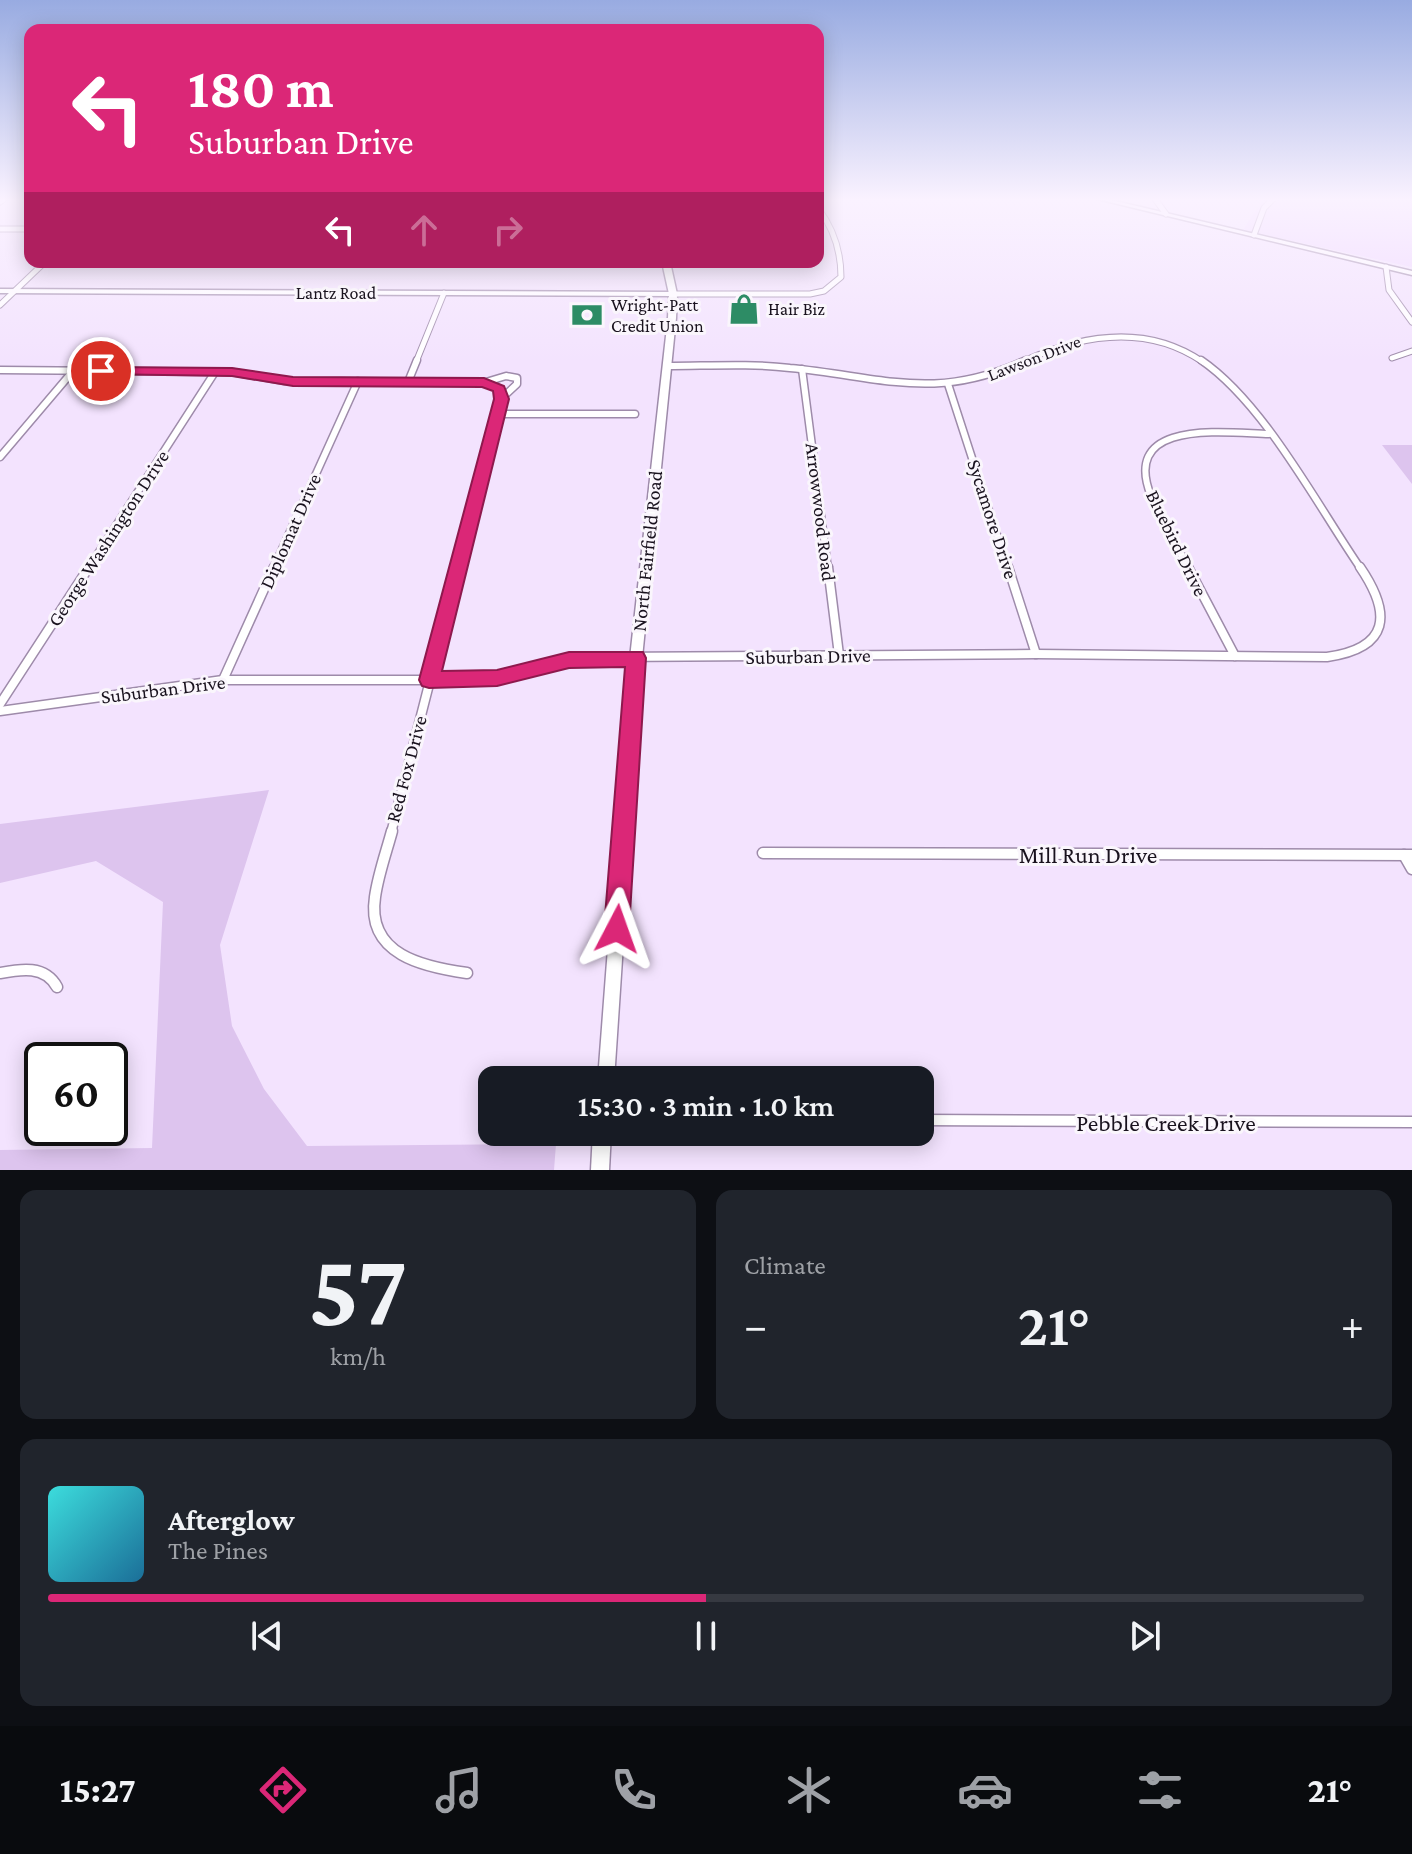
<!DOCTYPE html>
<meta charset="utf-8">
<style>
:root{--surface:#171b24;--page:#20242c;--text:#f1f3f6;--muted:#9ea1a6;--line:#363941;--accent:#db2777}
body{margin:0;font-family:"Crimson Pro",serif;background:var(--page);color:var(--text);height:100vh;display:flex;flex-direction:column;font-size:30px;white-space:nowrap}
*{box-sizing:border-box;margin:0}
p{font-size:26px;color:var(--muted)}
.icon{flex:none;width:44px;height:44px;fill:none;stroke:currentColor;stroke-width:2;stroke-linecap:round;stroke-linejoin:round}
.map{position:relative;height:1170px;overflow:hidden}
.panel{display:flex;flex-direction:column;gap:20px;padding:20px;background:#0d0f14;flex:1}
.panel>*{flex:none}
.banner{position:absolute;left:24px;top:24px;width:800px;height:244px;border-radius:16px;box-shadow:0 4px 20px #0003;background:#db2777;color:#fff;overflow:hidden}
.speed{position:absolute;left:24px;top:1042px;display:flex;gap:16px;font-size:40px;font-weight:700;text-align:center}
.speed>*{display:grid;place-content:center;width:104px;height:104px;border-radius:50%;background:var(--surface);box-shadow:0 4px 20px #0003;line-height:1}
.speed .limit{border:4px solid #111;border-radius:12px;background:#fff;color:#111}
.pin{position:absolute;display:grid;place-items:center;width:68px;height:68px;color:#fff;margin:-34px;border:4px solid #fff;border-radius:50%;box-shadow:0 2px 8px #0007}
.me{position:absolute;width:88px;margin:-44px;rotate:4deg;stroke-linejoin:round;filter:drop-shadow(0 0 6px #0008)}
.turn{display:flex;align-items:center;gap:28px;height:168px;padding:0 32px;font-size:36px}
.turn .icon{width:104px;height:104px;stroke-width:2.5}
.turn b{display:block;font-size:56px;line-height:68px}
.lanes{display:flex;align-items:center;height:76px;padding:0 32px;background:#0003;justify-content:center;gap:40px;direction:ltr}
.lanes .off{opacity:.35}
.big{font-size:60px;font-weight:600;line-height:1.1}
.panel .tile{flex:1;display:flex;flex-direction:column;justify-content:center;gap:12px;min-width:0;padding:0 28px;border-radius:16px;background:var(--page)}
.panel .dial{align-items:center;gap:0}
.dial b{font-size:104px;line-height:1}
.song{display:flex;align-items:center;gap:24px}
.cover{width:96px;height:96px;border-radius:12px;background:linear-gradient(135deg,hsl(180 70% 55%),hsl(200 70% 35%))}
.played{height:8px;border-radius:4px;background:linear-gradient(90deg,var(--accent) 50%,var(--line) 50%)}
.keys{display:flex;justify-content:space-around;direction:ltr}
.heat{display:flex;justify-content:space-between;align-items:center;font-size:44px;direction:ltr}
.panel .tiles{flex:1;display:grid;gap:20px;grid-template-columns:1fr 1fr}
.tile:last-child{grid-column:span 2}
.trip{position:absolute;left:478px;top:1066px;width:456px;height:80px;border-radius:16px;background:var(--surface);box-shadow:0 4px 20px #0003;font-weight:600;line-height:80px;text-align:center}
.tabs{display:flex;height:128px;justify-content:space-around;align-items:center;background:#090b0e;color:var(--muted)}
.tabs .icon{width:56px;height:56px}
.tabs .active{color:var(--accent)}
.tabs b{font-size:36px;color:var(--text)}
.map>svg:first-child{display:block}
</style>
<div class="map">
<svg width="1412" height="1170" viewBox="0 0 1412 1170">
<rect width="100%" height="100%" fill="#f3e3fe"/>
<!-- built -->
<path fill="#efd7ff" d="M 1263,199 L 1412,199 L 1412,267 L 1243,230 Z"/>
<!-- green -->
<g fill="#ddc4ee">
<path d="M 1382,445 L 1412,445 L 1412,484 Z"/>
<path d="M 269,790 L 220,945 L 232,1026 L 264,1089 L 307,1146 L 556,1144 L 554,1170 L 0,1170 L 0,1150 L 152,1148 L 163,902 L 96,861 L 0,883 L 0,824 Z"/>
</g>
<g fill="none" stroke-linecap="round" stroke-linejoin="round">
<defs>
<g id="street-far3">
<path d="M 1155,199 L 1166,214"/>
<path d="M 0,202 L 4,199"/>
<path d="M 0,229 L 30,229"/>
<path d="M 1254,235 L 1264,208 L 1273,199"/>
<path d="M 1386,267 L 1389,290 L 1412,322"/>
<path d="M 673,294 L 810,294 L 824,291 L 841,277 C 841,251 834,229 818,208"/>
<path d="M 0,305 L 45,262"/>
<path d="M 1392,358 L 1412,351"/>
<path d="M 416,362 L 444,293"/>
<path d="M 1022,362 C 1082,334 1146,323 1203,362"/>
</g>
<g id="street-far2">
<path d="M 1201,360 C 1264,403 1317,505 1361,569"/>
<path d="M 667,366 C 708,366 749,363 790,368 C 884,377 934,402 1026,360"/>
<path d="M 802,369 L 828,569"/>
<path d="M 0,370 L 232,372 L 285,381 L 484,382 L 499,389 L 502,399 L 459,569"/>
<path d="M 408,382 L 417,360"/>
<path d="M 486,382 L 506,376 L 517,378 L 517,384 L 502,398"/>
<path d="M 948,384 L 1008,569"/>
<path d="M 498,414 L 635,414"/>
<path d="M 0,457 L 73,371"/>
<path d="M 88,569 L 215,372"/>
<path d="M 273,569 L 358,381"/>
<path d="M 1189,569 C 1177,545 1161,521 1151,496 C 1120,418 1225,433 1269,434"/>
</g>
<g id="street-far1">
<path d="M 828,567 L 839,655"/>
<path d="M 1008,567 L 1036,654"/>
<path d="M 1188,567 L 1235,656"/>
<path d="M 223,680 L 274,567"/>
<path d="M 0,704 L 89,567"/>
<path d="M 0,711 L 223,680 L 475,680 C 521,675 564,660 610,657 L 1036,654 L 1327,657 C 1390,648 1392,614 1360,567"/>
<path d="M 391,833 L 459,567"/>
</g>
<g id="street">
<path d="M 392,831 C 386,853 378,875 375,897 C 366,955 424,967 467,973"/>
<path d="M 763,853 L 1412,855"/>
<path d="M 1404,855 L 1412,869"/>
<path d="M 0,973 C 21,969 45,965 57,987"/>
<path d="M 920,1120 L 1412,1122"/>
</g>
<g id="secondary">
<path d="M 1097,199 L 1107,199 L 1412,271 L 1412,275 Z"/>
<path d="M 0,289 L 673,292 L 676,294 L 673,296 L 0,293 Z"/>
</g>
<g id="primary">
<path d="M 662,262 L 670,262 L 677,294 L 676,318 L 642,658 L 614,1080 L 598,1080 L 630,658 L 668,318 L 669,294 Z"/>
<path d="M 593,1132 L 611,1132 L 609,1170 L 591,1170 Z"/>
</g>
</defs>
<!-- street-far3 casing -->
<use href="#street-far3" stroke="#9e8baa" stroke-width="7"/>
<!-- street-far2 casing -->
<use href="#street-far2" stroke="#9e8baa" stroke-width="9"/>
<!-- street-far1 casing -->
<use href="#street-far1" stroke="#9e8baa" stroke-width="11"/>
<!-- street casing -->
<use href="#street" stroke="#9e8baa" stroke-width="13"/>
<!-- secondary casing -->
<use href="#secondary" stroke="#9e8baa" stroke-width="3"/>
<!-- primary casing -->
<use href="#primary" stroke="#9e8baa" stroke-width="3"/>
<!-- street-far3 -->
<use href="#street-far3" stroke="#fff" stroke-width="5"/>
<!-- street-far2 -->
<use href="#street-far2" stroke="#fff" stroke-width="6"/>
<!-- street-far1 -->
<use href="#street-far1" stroke="#fff" stroke-width="8"/>
<!-- street -->
<use href="#street" stroke="#fff" stroke-width="10"/>
<!-- secondary -->
<use href="#secondary" fill="#fff" fill-rule="evenodd"/>
<!-- primary -->
<use href="#primary" fill="#fff" fill-rule="evenodd"/>
</g>
<!-- sky -->
<linearGradient id="sky" x2="0" y2="1"><stop stop-color="#98abe1"/><stop offset="0.55" stop-color="#faf2ff"/><stop offset="1" stop-color="#faf2ff" stop-opacity="0"/></linearGradient>
<rect width="1412" height="363" fill="url(#sky)"/>
<!-- route -->
<path fill="#db2777" stroke="#8e194d" stroke-width="2" d="M 101,367 L 232,368 L 293,377 L 484,378 L 504,386 L 509,399 L 442,671 L 497,670 L 569,652 L 643,652 L 646,658 L 629,929 L 626,938 L 617,942 L 608,938 L 604,929 L 625,667 L 569,668 L 497,686 L 429,688 L 422,686 L 419,680 L 494,399 L 493,391 L 482,387 L 293,386 L 232,376 L 96,374 L 94,371 Z"/>
<!-- icons -->
<defs>
<symbol id="shop-bare" viewBox="-9 -9 18 18"><path d="M-5-2.5h2.3a2.7 3.5 0 0 1 5.4 0H5L5.5 6h-11ZM-1.5-2.5h3a1.5 2.3 0 0 0-3 0Z" fill="#2d8c65" stroke="#faf6fc" stroke-width="2.5" paint-order="stroke"/></symbol>
<symbol id="bank-bare" viewBox="-9 -9 18 18"><path d="M-6-4H6V4H-6ZM0-2.3a2.3 2.3 0 1 0 0 4.6a2.3 2.3 0 1 0 0-4.6Z" fill="#2d8c65" stroke="#faf6fc" stroke-width="2.5" paint-order="stroke"/></symbol>
</defs>
<g fill-rule="evenodd">
<use href="#shop-bare" x="722" y="287" width="44" height="44"/>
<use href="#bank-bare" x="565" y="293" width="44" height="44"/>
</g>
<g text-anchor="middle" dominant-baseline="central" stroke-width="6" stroke-linejoin="round" paint-order="stroke">
<!-- far-street labels -->
<g font-size="18" fill="#19121e" stroke="#faf6fc">
<text x="336" y="293">Lantz Road</text>
<text transform="translate(1034 358) rotate(-21)">Lawson Drive</text>
</g>
<!-- far-poi labels -->
<g font-size="18" fill="#19121e" stroke="#faf6fc" text-anchor="start">
<text x="611" y="305">Wright-Patt<tspan x="611" dy="21">Credit Union</tspan></text>
<text x="768" y="309">Hair Biz</text>
</g>
<!-- street labels -->
<g font-size="20" fill="#19121e" stroke="#faf6fc">
<text transform="translate(821 512) rotate(83)">Arrowwood Road</text>
<text transform="translate(993 519) rotate(72)">Sycamore Drive</text>
<text transform="translate(290 531) rotate(-66)">Diplomat Drive</text>
<text transform="translate(108 538) rotate(-57)">George Washington Drive</text>
<text transform="translate(1177 543) rotate(64)">Bluebird Drive</text>
<text transform="translate(647 551) rotate(-84)">North Fairfield Road</text>
<text transform="translate(808 656) rotate(-1)">Suburban Drive</text>
<text transform="translate(163 689) rotate(-7)">Suburban Drive</text>
<text transform="translate(406 769) rotate(-75)">Red Fox Drive</text>
</g>
<!-- near-street labels -->
<g font-size="24" fill="#19121e" stroke="#faf6fc">
<text x="1088" y="854">Mill Run Drive</text>
<text x="1166" y="1122">Pebble Creek Drive</text>
</g>
</g>
</svg>
<div class="speed"><div class="limit">60</div></div>
<div class="pin" style="left:101px;top:371px;background:#d93025"><svg class="icon" aria-label="arrive" viewBox="0 0 24 24"><path d="M6 21V4h12l-3 4 3 4H6"/></svg></div>
<svg class="me" style="left:617px;top:929px" viewBox="-20 -20 40 40"><path d="M0-17L14 15 0 8-14 15z" fill="#db2777" stroke="#fff" stroke-width="4"/></svg>
<div class="trip">15:30 · 3 min · 1.0 km</div>
<div class="banner">
<div class="turn"><svg class="icon" aria-label="left" viewBox="0 0 24 24"><path d="M17 20v-9H6M10 6l-5 5 5 5"/></svg><div><b>180 m</b>Suburban Drive</div></div>
<div class="lanes"><svg class="icon" aria-label="left" viewBox="0 0 24 24"><path d="M17 20v-9H6M10 6l-5 5 5 5"/></svg><svg class="icon off" aria-label="ahead" viewBox="0 0 24 24"><path d="M12 20V5M6 11l6-6 6 6"/></svg><svg class="icon off" aria-label="right" viewBox="0 0 24 24"><path d="M7 20v-9h11M14 6l5 5-5 5"/></svg></div>
</div>
</div>
<section class="panel">
<div class="tiles">
<div class="tile dial"><b>57</b><p>km/h</p></div>
<div class="tile"><p>Climate</p>
<div class="heat"><a>−</a><b class="big">21°</b><a>+</a></div>
</div>
<div class="tile">
<div class="song"><i class="cover"></i><div><b>Afterglow</b><p>The Pines</p></div></div>
<div class="played"></div>
<div class="keys"><svg class="icon" aria-label="previous" viewBox="0 0 24 24"><path d="M18 5L8 12l10 7zM5 5v14"/></svg><svg class="icon" aria-label="pause" viewBox="0 0 24 24"><path d="M8 5v14M16 5v14"/></svg><svg class="icon" aria-label="next" viewBox="0 0 24 24"><path d="M6 5l10 7-10 7zM19 5v14"/></svg></div>
</div>
</div>
</section>
<nav class="tabs">
<b>15:27</b>
<svg class="icon active" aria-label="directions" viewBox="0 0 24 24"><path d="M12 3l9 9-9 9-9-9zM9 14v-3h6M13 9l2 2-2 2"/></svg>
<svg class="icon" aria-label="music" viewBox="0 0 24 24"><path d="M9 18V5l10-2v13"/><circle cx="6" cy="18" r="3"/><circle cx="16" cy="16" r="3"/></svg>
<svg class="icon" aria-label="phone" viewBox="0 0 24 24"><path d="M5 4h4l2 5-3 2q2 4 5 5l2-3 5 2v4C11 20 4 13 5 4z"/></svg>
<svg class="icon" aria-label="climate" viewBox="0 0 24 24"><path d="M12 3v18M4 7l16 10M4 17L20 7"/></svg>
<svg class="icon" aria-label="car" viewBox="0 0 24 24"><path d="M5 17H2v-5l4-1 3-4h7l3 4 3 1v5h-3M9 17h6M6 11h13"/><circle cx="7" cy="17" r="2"/><circle cx="17" cy="17" r="2"/></svg>
<svg class="icon" aria-label="filters" viewBox="0 0 24 24"><path d="M4 7h16M4 17h16"/><circle cx="9" cy="7" r="2"/><circle cx="15" cy="17" r="2"/></svg>
<b>21°</b>
</nav>
